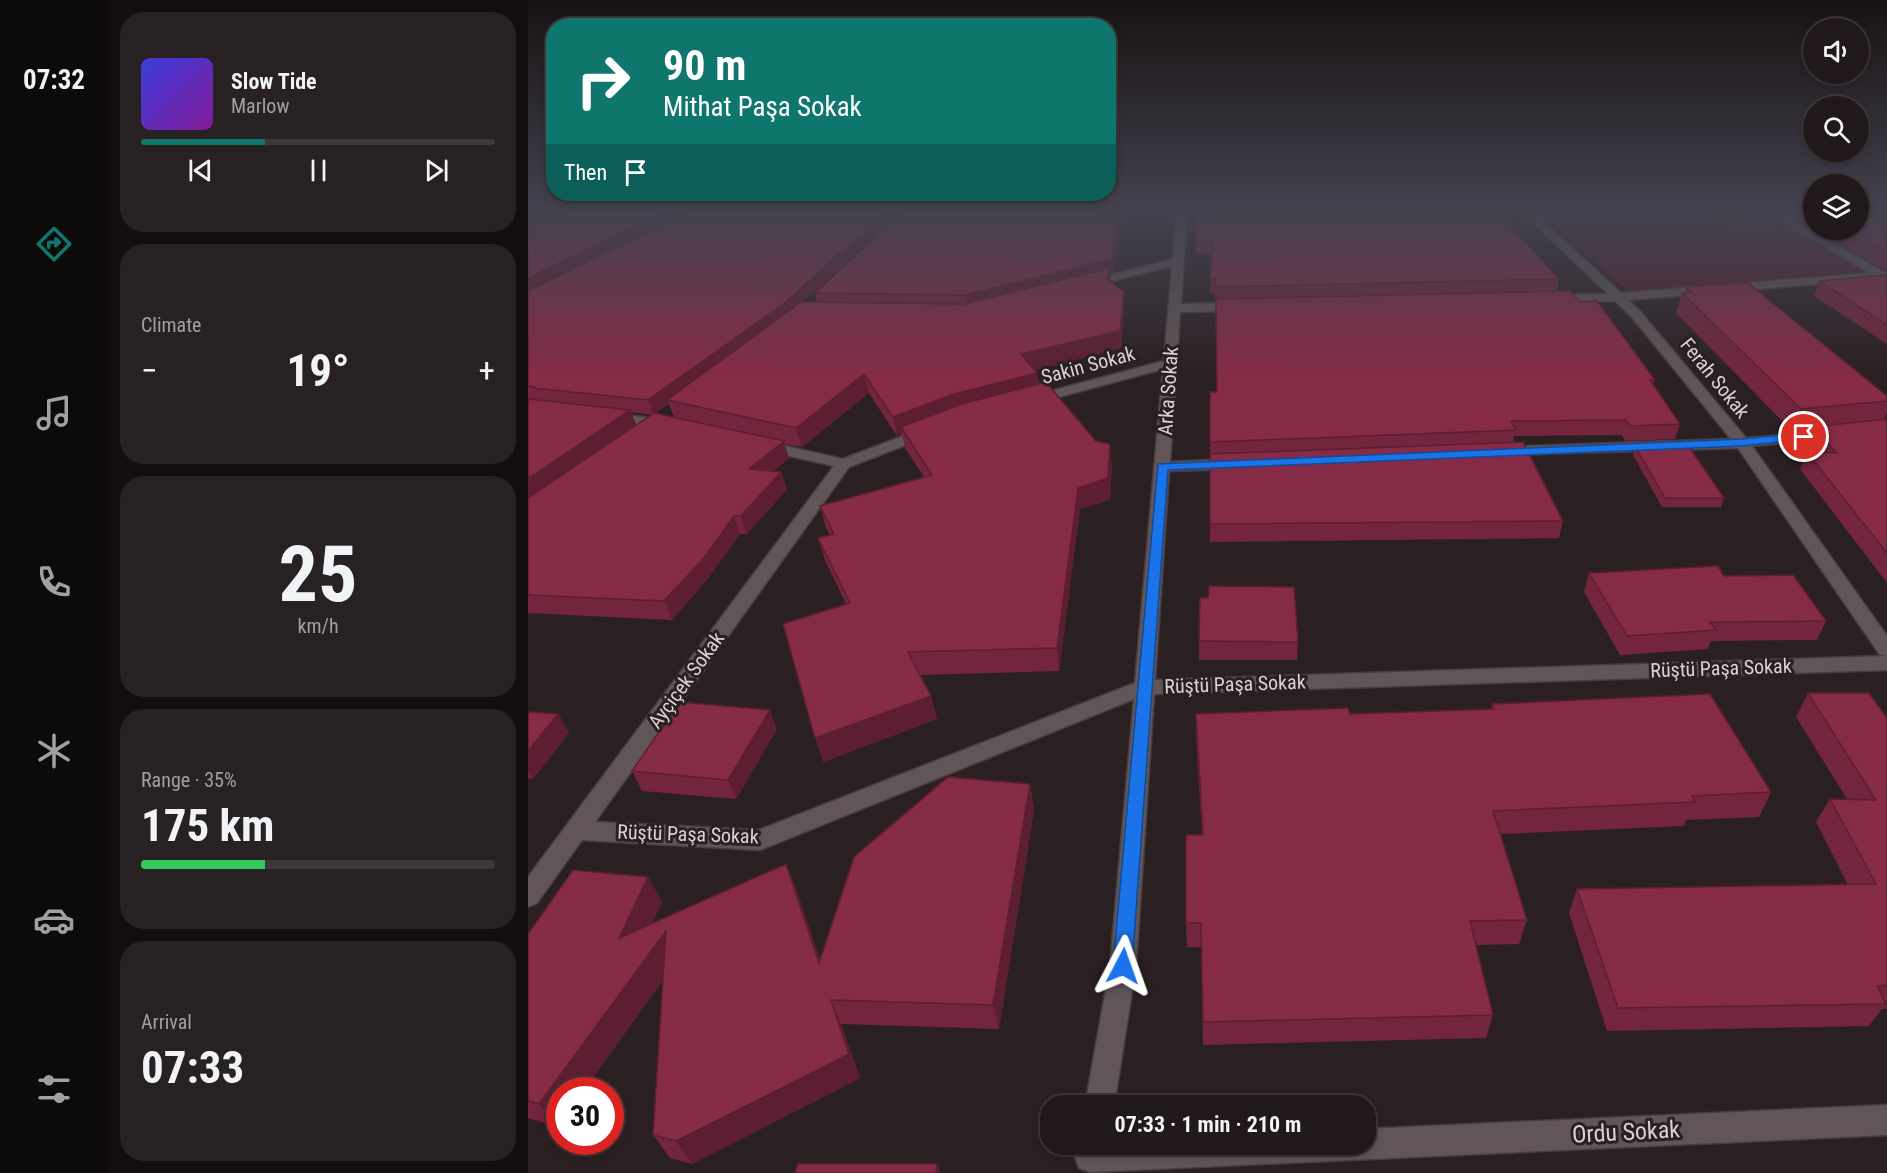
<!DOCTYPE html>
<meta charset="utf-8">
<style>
:root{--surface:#20181a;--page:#282123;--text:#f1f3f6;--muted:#a2a0a2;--line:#3d3739;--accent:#0f766e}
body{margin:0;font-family:"Roboto Condensed",sans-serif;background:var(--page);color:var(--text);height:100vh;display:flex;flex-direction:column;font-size:22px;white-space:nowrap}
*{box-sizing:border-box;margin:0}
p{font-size:20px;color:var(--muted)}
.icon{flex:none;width:33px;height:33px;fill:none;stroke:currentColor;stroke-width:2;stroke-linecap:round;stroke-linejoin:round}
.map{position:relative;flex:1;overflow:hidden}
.sheet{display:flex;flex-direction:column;gap:12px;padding:12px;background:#120d0e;width:420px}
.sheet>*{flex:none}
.guide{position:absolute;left:18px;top:18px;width:570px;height:183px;border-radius:24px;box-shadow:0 3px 9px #0003,0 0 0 2px var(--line);background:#0f766e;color:#fff;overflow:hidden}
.tools{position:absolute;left:1275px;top:18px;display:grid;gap:12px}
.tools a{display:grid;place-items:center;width:66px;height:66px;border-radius:50%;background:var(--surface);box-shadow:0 3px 9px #0003,0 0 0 2px var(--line);font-size:30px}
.speed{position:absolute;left:18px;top:1077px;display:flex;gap:12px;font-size:30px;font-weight:700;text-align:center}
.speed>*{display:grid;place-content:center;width:78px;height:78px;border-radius:50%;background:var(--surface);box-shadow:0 3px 9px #0003,0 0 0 2px var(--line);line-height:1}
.speed .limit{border:9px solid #d22;background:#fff;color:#111}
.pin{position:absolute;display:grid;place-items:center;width:51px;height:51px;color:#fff;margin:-26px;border:3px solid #fff;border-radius:50%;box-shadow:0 2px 6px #0007}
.me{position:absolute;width:66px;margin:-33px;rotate:4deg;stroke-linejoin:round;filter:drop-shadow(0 0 4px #0008)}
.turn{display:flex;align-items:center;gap:21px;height:126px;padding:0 18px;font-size:27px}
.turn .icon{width:78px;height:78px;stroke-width:2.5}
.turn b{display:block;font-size:42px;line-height:51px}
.then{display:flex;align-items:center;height:57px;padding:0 18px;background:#0003;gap:12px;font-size:22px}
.big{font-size:45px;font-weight:700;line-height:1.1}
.sheet .widget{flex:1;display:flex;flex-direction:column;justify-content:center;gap:9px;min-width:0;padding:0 21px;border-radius:24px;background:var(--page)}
.sheet .dial{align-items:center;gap:0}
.dial b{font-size:78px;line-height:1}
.song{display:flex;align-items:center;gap:18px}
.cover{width:72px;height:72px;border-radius:9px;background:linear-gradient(135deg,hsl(240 70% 55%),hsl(290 70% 35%))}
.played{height:6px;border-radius:3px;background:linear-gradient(90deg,var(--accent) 35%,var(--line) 35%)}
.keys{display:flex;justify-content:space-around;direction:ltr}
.heat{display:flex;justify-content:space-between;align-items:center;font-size:33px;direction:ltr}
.charge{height:9px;border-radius:4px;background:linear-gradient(90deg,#34c759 35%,var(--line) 0)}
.trip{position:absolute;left:512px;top:1095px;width:336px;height:60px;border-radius:24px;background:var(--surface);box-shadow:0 3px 9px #0003,0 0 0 2px var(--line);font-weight:700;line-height:60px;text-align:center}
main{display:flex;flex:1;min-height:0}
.menu{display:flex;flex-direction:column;width:108px;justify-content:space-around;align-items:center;background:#0d0a0a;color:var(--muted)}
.menu .icon{width:42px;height:42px}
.menu .current{color:var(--accent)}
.menu b{font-size:27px;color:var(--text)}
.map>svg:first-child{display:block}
</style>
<main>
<nav class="menu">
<b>07:32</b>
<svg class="icon current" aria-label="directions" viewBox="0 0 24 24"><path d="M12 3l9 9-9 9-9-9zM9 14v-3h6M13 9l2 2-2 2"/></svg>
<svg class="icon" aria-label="music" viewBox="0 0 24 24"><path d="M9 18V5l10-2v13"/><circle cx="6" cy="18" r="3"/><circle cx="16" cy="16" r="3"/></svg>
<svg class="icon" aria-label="phone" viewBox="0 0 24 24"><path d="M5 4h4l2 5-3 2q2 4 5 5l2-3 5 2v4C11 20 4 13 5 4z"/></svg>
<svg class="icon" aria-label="climate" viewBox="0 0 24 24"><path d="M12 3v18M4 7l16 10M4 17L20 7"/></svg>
<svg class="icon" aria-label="car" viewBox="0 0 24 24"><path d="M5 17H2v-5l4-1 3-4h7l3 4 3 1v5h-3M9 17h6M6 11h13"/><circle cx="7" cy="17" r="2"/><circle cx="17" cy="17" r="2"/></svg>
<svg class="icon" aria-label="filters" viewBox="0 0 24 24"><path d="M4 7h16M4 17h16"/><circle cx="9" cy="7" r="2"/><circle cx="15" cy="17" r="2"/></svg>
</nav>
<section class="sheet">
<div class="widget">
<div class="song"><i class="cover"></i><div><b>Slow Tide</b><p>Marlow</p></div></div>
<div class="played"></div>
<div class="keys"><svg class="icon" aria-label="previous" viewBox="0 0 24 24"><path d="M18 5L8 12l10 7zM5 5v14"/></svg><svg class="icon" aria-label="pause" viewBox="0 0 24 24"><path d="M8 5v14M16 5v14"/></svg><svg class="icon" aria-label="next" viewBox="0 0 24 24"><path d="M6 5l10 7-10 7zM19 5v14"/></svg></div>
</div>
<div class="widget"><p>Climate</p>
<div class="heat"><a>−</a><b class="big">19°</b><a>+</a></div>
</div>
<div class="widget dial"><b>25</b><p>km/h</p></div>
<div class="widget"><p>Range · 35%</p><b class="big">175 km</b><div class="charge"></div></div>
<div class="widget"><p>Arrival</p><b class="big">07:33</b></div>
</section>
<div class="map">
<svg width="1359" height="1173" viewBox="0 0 1359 1173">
<rect width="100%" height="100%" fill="#2a2022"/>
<!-- green -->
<path fill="#521f2d" d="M 1011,212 L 1233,212 L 1336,271 L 1100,292 Z"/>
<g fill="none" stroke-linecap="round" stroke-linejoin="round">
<defs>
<g id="street">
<path d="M 649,212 L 659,212 L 653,304 L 710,303 L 716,307 L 710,311 L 652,312 L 642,462 L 704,459 L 712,464 L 704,469 L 641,471 L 627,680 L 1358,656 L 1352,655 L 1210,448 L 970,455 L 967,452 L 975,447 L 1203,439 L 1103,316 L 1087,301 L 1022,302 L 1020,299 L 1026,295 L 1080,294 L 994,212 L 1005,212 L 1093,293 L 1341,273 L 1238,212 L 1251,212 L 1356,272 L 1359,272 L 1359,278 L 1100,300 L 1111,310 L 1218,438 L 1309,431 L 1311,434 L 1304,438 L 1224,446 L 1359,636 L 1359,670 L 626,694 L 608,966 L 586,1106 L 557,1106 L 582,966 L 606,699 L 232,850 L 54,840 L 9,903 L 0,907 L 0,877 L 306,466 L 230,449 L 227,446 L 230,443 L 235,441 L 315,459 L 393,429 L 398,428 L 405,432 L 403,435 L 321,467 L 67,822 L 231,830 L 607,683 L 635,369 L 505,404 L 498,400 L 500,397 L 636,361 L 644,266 L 559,287 L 553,284 L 555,282 L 645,259 Z"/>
<path d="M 82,413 L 138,420 L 145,424 L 138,428 L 77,420 L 75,417 Z"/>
<path d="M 1359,1105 L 1359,1135 L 562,1172 L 551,1168 L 547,1157 L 551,1146 L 556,1144 L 837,1144 L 837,1129 Z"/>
</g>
</defs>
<!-- street casing -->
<use href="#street" stroke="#463e40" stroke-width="3"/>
<!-- street -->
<use href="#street" fill="#615557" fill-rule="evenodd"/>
</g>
<!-- wall -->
<g fill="#72253c" fill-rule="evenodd">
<path d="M 0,212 L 373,212 L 275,302 L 289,302 L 287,293 L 375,212 L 599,212 L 599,214 L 596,214 L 585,272 L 582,273 L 582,282 L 596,309 L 593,348 L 507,370 L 509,373 L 511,384 L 584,465 L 582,500 L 552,509 L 531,671 L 392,675 L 403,696 L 409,719 L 295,762 L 318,604 L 297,560 L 290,538 L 302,535 L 298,528 L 292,506 L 396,477 L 377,448 L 374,434 L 369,436 L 341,393 L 274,447 L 256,444 L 261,458 L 245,471 L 253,472 L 259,489 L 219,534 L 212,534 L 181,577 L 144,620 L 0,613 ZM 141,404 L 146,417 L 128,413 L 132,410 ZM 103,412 L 124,415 L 108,425 Z"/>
<path d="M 668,212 L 1031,279 L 1029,291 L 1127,380 L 1125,384 L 1152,424 L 1147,439 L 1097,441 L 1094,435 L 986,436 L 985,443 L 1035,521 L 1031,538 L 682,542 L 682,392 L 689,392 L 687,293 L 682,293 L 684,254 L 668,254 Z"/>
<path d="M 1180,212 L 1286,212 L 1286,229 L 1257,213 L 1254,224 L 1207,228 Z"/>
<path d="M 1359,212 L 1359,271 L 1286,230 L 1330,230 Z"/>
<path d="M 1359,275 L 1359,344 L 1286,296 L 1291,281 Z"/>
<path d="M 1158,287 L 1359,396 L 1359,413 L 1356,420 L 1359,419 L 1359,583 L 1272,469 L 1279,452 L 1285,452 L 1276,444 L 1282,430 L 1264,431 L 1148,313 L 1154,293 L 1156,293 Z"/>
<path d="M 1107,446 L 1196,498 L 1193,507 L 1134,507 L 1105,455 Z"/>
<path d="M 1061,573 L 1196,576 L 1298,621 L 1289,640 L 1183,641 L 1180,649 L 1092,655 L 1056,592 Z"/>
<path d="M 680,598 L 770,642 L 769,660 L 671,660 L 671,641 Z"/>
<path d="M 1280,693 L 1359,718 L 1359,1009 L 1354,1009 L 1341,1026 L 1079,1031 L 1041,913 L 1049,889 L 1320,885 L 1288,822 L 1302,799 L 1319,799 L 1268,717 Z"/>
<path d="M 964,704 L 1243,792 L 1231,817 L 1158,820 L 1156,826 L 973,834 L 999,920 L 991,944 L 948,945 L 965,1015 L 958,1038 L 675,1045 L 673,947 L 659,947 L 658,923 L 674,835 L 668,738 L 668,714 L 822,714 L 963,709 Z"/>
<path d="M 0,712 L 30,714 L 41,733 L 5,779 L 0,778 Z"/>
<path d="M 249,729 L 208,799 L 114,791 L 104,771 Z"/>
<path d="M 502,784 L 506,810 L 471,1029 L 313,1024 L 332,1078 L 164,1164 L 142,1158 L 125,1135 L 135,980 L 56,1090 L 32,1090 L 32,1126 L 31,1127 L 0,1118 L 0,934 L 120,877 L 134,902 L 124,923 L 258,864 L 268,889 L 292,960 Z"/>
</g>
<!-- shaded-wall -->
<g fill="#5d1e31">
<path d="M 136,212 L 164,212 L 0,293 L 0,278 Z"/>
<path d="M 358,212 L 373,212 L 258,318 L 139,400 L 141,404 L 125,415 L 120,400 Z"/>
<path d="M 593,212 L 596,212 L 585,272 L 582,273 L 583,284 L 439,309 L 437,295 Z"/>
<path d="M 668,212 L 782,212 L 668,221 Z"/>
<path d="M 1241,212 L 1258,212 L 1254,224 L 1207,228 L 1211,215 Z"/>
<path d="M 596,292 L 596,309 L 593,348 L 496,373 L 493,354 Z"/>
<path d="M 509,373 L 511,391 L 373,427 L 374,434 L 369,436 L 365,417 L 423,395 Z"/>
<path d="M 336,374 L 341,393 L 274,447 L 268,428 Z"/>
<path d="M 102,410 L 109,427 L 0,502 L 0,479 Z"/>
<path d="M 256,441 L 261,458 L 227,486 L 221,469 Z"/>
<path d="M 582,444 L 584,465 L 582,500 L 552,509 L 531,671 L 529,648 L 550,488 Z"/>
<path d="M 253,472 L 259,489 L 219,534 L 213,516 Z"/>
<path d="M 206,516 L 212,534 L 181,577 L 144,620 L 136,601 Z"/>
<path d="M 403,696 L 409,719 L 295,762 L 287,738 Z"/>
<path d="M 242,710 L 249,729 L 208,799 L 200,780 Z"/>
<path d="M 30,714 L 41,733 L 5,779 L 0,770 L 0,751 Z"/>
<path d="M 502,784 L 506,810 L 471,1029 L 465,1005 Z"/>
<path d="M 258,864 L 268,889 L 301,988 L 291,963 Z"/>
<path d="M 120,877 L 134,902 L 106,963 L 91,938 Z"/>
<path d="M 138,931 L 152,956 L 56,1090 L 32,1090 L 32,1126 L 31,1127 L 11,1104 Z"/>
<path d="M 303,1000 L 313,1024 L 332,1078 L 164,1164 L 148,1141 Z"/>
<path d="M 409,1164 L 413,1173 L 408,1173 Z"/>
</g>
<!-- building -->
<g fill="#852b46" stroke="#5d1e31" stroke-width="1.5">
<path d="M 0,212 L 136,212 L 0,278 Z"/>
<path d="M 161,212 L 358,212 L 254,305 L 120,400 L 6,388 L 7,387 L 0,386 L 0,291 Z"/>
<path d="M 375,212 L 593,212 L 584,259 L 437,295 L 287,293 Z"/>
<path d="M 761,212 L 969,212 L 1031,279 L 687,287 L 687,279 L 682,279 L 685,241 L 668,241 L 668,219 Z"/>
<path d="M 1206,212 L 1241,212 L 1211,215 Z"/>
<path d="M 1330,212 L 1359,212 L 1359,253 L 1315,230 L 1330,230 Z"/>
<path d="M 582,268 L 579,279 L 596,292 L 592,331 L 493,354 L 509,373 L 423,395 L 365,417 L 336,374 L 268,428 L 139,400 L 273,302 L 436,304 Z"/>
<path d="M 1359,275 L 1359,325 L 1291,281 Z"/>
<path d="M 1220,283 L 1359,396 L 1359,401 L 1273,409 L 1154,293 L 1165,293 L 1158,287 Z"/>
<path d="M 1042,291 L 1052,302 L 1069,301 L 1127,380 L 1122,380 L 1152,424 L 1102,426 L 1098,420 L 983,421 L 988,430 L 682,442 L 682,392 L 689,392 L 688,299 Z"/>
<path d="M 518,382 L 568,441 L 582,444 L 580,478 L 550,488 L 529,648 L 380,652 L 403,696 L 287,738 L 255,624 L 322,603 L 290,538 L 306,534 L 292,506 L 404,475 L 373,427 L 434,404 Z"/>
<path d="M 0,399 L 102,410 L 0,479 Z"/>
<path d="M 126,413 L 256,441 L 221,469 L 253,472 L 213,516 L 206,516 L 175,559 L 136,601 L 0,595 L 0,498 Z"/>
<path d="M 1359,419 L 1359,553 L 1279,452 L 1309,453 L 1283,427 Z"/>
<path d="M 995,442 L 1035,521 L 682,524 L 682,454 Z"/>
<path d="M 1159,444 L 1196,498 L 1137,498 L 1107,446 Z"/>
<path d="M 1190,566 L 1196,576 L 1265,575 L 1298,621 L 1182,622 L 1188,630 L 1099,636 L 1061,573 Z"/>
<path d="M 681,586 L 766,587 L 770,642 L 671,641 L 672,598 L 680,598 Z"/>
<path d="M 1280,693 L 1341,693 L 1359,718 L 1359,986 L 1349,986 L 1358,1004 L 1090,1008 L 1049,889 L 1348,884 L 1302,799 L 1348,800 Z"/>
<path d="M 1182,694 L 1243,792 L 1164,796 L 1167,802 L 965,811 L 999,920 L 942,921 L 965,1015 L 675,1022 L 673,923 L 658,923 L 658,835 L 675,835 L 668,714 L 820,708 L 822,714 L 966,709 L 964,704 Z"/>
<path d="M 152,702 L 242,710 L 200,780 L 104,771 Z"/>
<path d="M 0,712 L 30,714 L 0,751 Z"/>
<path d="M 420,777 L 502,784 L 465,1005 L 303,1000 L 321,1054 L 148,1141 L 125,1135 L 138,931 L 11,1104 L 0,1101 L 0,934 L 45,870 L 120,877 L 91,938 L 258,864 L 291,963 L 326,857 Z"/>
<path d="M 270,1164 L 409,1164 L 408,1173 L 267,1173 Z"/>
</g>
<!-- sky -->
<linearGradient id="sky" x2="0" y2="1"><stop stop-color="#171213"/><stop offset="0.56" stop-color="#44424f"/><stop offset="1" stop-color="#44424f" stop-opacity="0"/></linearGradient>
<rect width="1359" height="377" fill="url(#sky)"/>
<!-- route -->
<path fill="#1a73e8" stroke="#114b97" stroke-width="1.5" d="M 1276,433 L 1282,437 L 1280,439 L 1214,446 L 640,470 L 604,966 L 602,973 L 595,975 L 588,973 L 585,966 L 630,464 L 1214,439 Z"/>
<g text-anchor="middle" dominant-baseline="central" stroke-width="6" stroke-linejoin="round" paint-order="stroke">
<!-- street labels -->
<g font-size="20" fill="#d9d2d4" stroke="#2a2022">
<text transform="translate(560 365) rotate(-15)">Sakin Sokak</text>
<text transform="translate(1187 378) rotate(51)">Ferah Sokak</text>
<text transform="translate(640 391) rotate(-86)">Arka Sokak</text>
<text transform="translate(1193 668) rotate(-2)">Rüştü Paşa Sokak</text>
<text transform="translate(158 680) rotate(-54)">Ayçiçek Sokak</text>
<text transform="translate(707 684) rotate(-2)">Rüştü Paşa Sokak</text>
<text transform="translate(160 834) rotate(2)">Rüştü Paşa Sokak</text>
</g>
<!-- near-street labels -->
<g font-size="24" fill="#d9d2d4" stroke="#2a2022">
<text transform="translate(1098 1132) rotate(-3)">Ordu Sokak</text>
</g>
</g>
</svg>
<div class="tools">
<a><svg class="icon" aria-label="sound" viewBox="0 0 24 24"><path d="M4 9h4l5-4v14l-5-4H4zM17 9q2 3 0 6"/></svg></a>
<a><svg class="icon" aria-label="search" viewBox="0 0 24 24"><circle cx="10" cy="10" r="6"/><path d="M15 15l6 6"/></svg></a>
<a><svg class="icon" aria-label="layers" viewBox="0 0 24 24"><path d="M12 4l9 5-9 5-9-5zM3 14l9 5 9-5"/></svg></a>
</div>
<div class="speed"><div class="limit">30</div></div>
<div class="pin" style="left:1276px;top:437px;background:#d93025"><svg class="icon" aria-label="arrive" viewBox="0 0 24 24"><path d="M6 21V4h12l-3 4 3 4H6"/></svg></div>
<svg class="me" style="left:595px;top:966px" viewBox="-20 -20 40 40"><path d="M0-17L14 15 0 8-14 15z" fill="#1a73e8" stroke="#fff" stroke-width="4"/></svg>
<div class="trip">07:33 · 1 min · 210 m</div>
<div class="guide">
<div class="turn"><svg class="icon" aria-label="right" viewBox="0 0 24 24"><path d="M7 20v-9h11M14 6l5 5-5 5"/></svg><div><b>90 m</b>Mithat Paşa Sokak</div></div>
<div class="then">Then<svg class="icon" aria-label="arrive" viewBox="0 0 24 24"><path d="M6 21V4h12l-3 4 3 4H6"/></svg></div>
</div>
</div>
</main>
